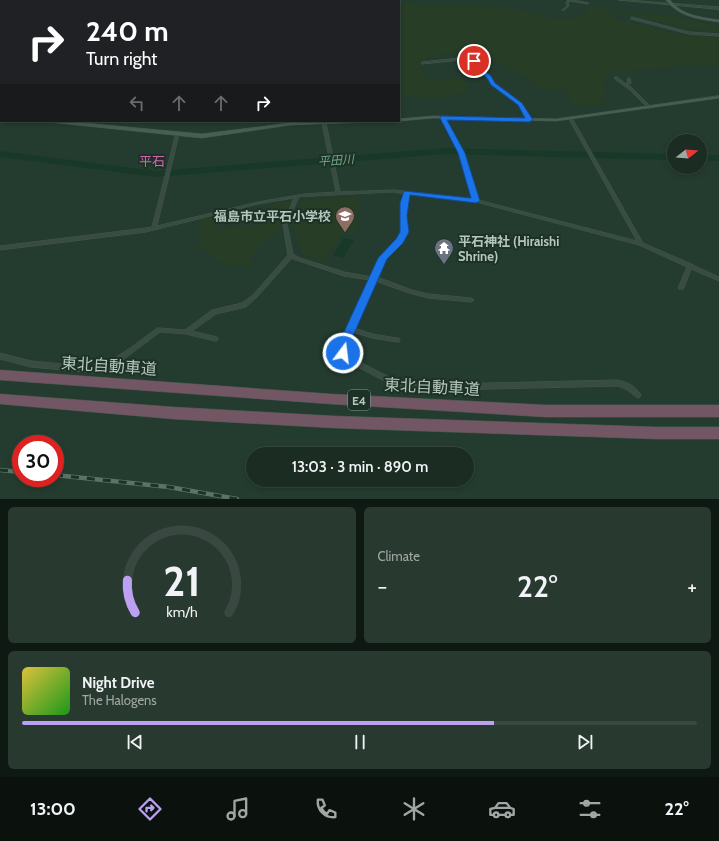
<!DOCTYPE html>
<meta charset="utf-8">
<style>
:root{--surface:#1b2d23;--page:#283930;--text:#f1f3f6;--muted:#a0a8a6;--line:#394941;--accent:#bca0f2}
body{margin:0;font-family:Cabin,"Noto Sans JP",sans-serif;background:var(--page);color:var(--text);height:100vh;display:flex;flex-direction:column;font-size:15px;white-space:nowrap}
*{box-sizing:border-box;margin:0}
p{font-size:13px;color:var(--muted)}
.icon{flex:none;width:22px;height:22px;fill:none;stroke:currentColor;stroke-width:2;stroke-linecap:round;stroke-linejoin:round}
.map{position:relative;height:499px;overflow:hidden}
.drawer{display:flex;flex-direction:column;gap:8px;padding:8px;background:#0f1913;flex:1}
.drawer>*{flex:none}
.hud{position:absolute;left:0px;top:0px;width:400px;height:122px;box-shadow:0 2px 6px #0003,0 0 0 1px var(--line);background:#202124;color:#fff;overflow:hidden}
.needle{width:26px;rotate:73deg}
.fabs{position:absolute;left:667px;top:134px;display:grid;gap:8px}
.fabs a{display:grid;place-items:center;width:40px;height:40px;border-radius:50%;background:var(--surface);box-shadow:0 2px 6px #0003,0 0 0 1px var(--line);font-size:20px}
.speed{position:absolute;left:12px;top:435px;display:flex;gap:8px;font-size:20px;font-weight:700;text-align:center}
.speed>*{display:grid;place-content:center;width:52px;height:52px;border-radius:50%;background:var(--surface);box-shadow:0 2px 6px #0003,0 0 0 1px var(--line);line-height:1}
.speed .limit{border:6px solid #d22;background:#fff;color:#111}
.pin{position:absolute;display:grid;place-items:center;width:34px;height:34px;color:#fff;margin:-17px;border:2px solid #fff;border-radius:50%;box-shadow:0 1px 4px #0007}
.me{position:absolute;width:44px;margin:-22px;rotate:15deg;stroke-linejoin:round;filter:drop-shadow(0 0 3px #0008)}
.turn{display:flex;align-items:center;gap:14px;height:84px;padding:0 20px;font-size:18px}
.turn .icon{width:52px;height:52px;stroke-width:2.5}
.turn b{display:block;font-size:28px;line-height:34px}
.lanes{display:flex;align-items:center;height:38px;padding:0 20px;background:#0003;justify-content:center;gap:20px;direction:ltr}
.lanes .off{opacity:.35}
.big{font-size:30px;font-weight:600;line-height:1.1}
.drawer .card{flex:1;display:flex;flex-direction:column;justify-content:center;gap:6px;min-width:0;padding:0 14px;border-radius:6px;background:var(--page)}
.drawer .dial{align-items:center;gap:0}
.dial svg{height:104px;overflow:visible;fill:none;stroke:var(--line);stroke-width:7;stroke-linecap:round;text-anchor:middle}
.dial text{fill:var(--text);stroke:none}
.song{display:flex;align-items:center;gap:12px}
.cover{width:48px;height:48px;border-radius:6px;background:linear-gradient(135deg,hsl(50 70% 55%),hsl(120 70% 35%))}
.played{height:4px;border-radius:2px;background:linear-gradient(90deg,var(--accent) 70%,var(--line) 70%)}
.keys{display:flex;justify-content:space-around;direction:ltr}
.heat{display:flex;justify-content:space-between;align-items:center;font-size:22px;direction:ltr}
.drawer .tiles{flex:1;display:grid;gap:8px;grid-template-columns:1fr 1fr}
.card:last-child{grid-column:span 2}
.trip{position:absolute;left:246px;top:447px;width:228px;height:40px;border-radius:20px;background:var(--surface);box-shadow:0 2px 6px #0003,0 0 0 1px var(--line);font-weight:600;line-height:40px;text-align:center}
.tabs{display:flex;height:64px;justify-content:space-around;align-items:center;background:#0b120e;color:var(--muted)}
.tabs .icon{width:28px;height:28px}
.tabs .active{color:var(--accent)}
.tabs b{font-size:18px;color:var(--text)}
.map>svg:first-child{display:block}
</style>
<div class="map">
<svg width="719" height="499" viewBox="0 0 719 499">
<rect width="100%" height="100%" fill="#243c2f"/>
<!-- green -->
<g fill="#273d26">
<path d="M 70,0 L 395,0 L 396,1 L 74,1 Z"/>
<path d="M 399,2 L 430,7 L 449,5 L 507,7 L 558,19 L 580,17 L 588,12 L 588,8 L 591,6 L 600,7 L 621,12 L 670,16 L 719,26 L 719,31 C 709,30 698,29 688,28 C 670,26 624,9 609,15 C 612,20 672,32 681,34 C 694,35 707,35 719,37 L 719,67 L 689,65 L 610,73 L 602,78 L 608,92 L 601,98 L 606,103 C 596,108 577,108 568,101 L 572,97 C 569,95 565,91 562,90 C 554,88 550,93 541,88 C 534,84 528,78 521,74 C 488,56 456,42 420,62 L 425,76 L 434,79 L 460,78 L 468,85 L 467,91 C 439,100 428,100 399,93 Z"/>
<path d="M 358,196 L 360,197 L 360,206 L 353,234 L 343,234 L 324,261 L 302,253 L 292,224 L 301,201 L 305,200 Z"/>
<path d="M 291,200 L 280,231 L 258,247 L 250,260 L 254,262 L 251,267 C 227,266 220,265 203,248 L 194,250 L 201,238 L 200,219 L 216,215 L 220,229 L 242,225 L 261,226 L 269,222 L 272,204 Z"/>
</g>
<!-- water -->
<path fill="#183927" d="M 344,238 L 354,240 L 343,258 L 333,255 Z"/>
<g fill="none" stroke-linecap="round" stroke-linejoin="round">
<!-- river -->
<g fill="#183927" fill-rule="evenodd">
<path d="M 446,148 L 674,154 L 674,160 L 446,154 L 156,177 L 0,157 L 0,151 L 156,171 Z"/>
<rect x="700" y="155" width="19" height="6"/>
</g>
<defs>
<g id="street">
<path d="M 568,0 L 573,0 L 589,3 L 588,4 L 570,1 L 568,3 L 569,6 L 564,10 L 562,10 L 567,6 L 566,3 Z"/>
<path d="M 619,0 L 628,0 L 719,7 L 719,9 Z"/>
<path d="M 632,17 L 689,32 L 719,34 L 719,36 L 689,34 L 631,19 Z"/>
<path d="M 465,49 L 473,53 L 471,57 L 478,66 L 490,76 L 494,83 L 521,103 L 531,120 L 530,121 L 528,121 L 519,105 L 492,85 L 488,78 L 476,68 L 470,59 L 422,64 L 421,63 L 422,62 L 469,57 L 470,54 L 464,51 L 464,49 Z"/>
<path d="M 615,77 L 617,77 L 626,84 L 627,83 L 628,78 L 630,78 L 631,83 L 628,85 L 632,88 L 650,106 L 650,108 L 648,108 L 630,90 L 615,79 Z"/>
<rect x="0" y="82" width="1" height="2"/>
<rect x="0" y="93" width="1" height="3"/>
<path d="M 442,117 L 445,118 L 463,153 L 478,200 L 637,241 L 569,119 L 572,118 L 643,243 L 689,263 L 692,264 L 693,265 L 719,277 L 719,281 L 691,269 L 684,288 L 683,289 L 679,289 L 678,288 L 687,267 L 639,245 L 476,202 L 409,194 L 406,203 L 406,232 L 404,237 L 385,259 L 377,277 L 412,290 L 428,294 L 471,298 L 473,299 L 474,300 L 473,301 L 471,302 L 428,298 L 409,293 L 375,281 L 354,328 L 372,334 L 397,338 L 399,338 L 400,340 L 399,342 L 397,342 L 372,338 L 352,332 C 348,340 343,348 348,356 L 405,385 L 617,380 C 627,382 636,386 641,395 L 640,397 L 638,398 C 629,393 629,389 617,386 L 404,391 L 402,390 L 344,360 L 340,353 L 340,345 L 370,280 L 344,276 L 296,260 L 292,258 L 257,297 L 246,307 L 216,314 L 192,331 L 217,337 L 218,339 L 217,341 L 215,341 L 186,334 L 160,332 L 124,359 L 108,368 L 94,373 L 31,367 L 0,359 L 0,353 L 31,361 L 94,367 C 118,359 137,343 157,328 L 159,328 L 185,330 L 212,310 L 242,303 L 253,295 L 288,255 L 283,224 L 294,198 L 258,204 L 146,232 L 0,250 L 0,246 L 146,228 L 152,227 L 176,133 L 177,133 L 179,134 L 157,226 L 258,202 L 304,194 L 336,192 L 322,123 L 324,122 L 326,123 L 340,192 L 394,190 L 473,199 L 459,153 L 441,118 ZM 394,192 L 404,194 L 402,203 L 402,232 L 400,235 L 381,257 L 372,277 L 344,272 L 300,258 L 293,254 L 287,224 L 299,197 Z"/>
</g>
<g id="secondary">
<path d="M 666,0 L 670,0 C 682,16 701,17 719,20 L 719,22 C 699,19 679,17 666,0 Z"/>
<path d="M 719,96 L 719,98 L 556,121 L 433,118 L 399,121 L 397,121 L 399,121 L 399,119 L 433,116 L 556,119 Z"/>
<rect x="0" y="117" width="1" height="2"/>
<path d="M 46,121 L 63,121 L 202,134 L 290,123 L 371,121 L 369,122 L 290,125 L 202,138 L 48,122 Z"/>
</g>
<g id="highway">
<path d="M 0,370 L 331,394 L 545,405 L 719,405 L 719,417 L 545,417 L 331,404 L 0,380 Z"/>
<path d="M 0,394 L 173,407 L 334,416 L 656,427 L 719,427 L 719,439 L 656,439 L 334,428 L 173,419 L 0,404 Z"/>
</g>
</defs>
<!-- street casing -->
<use href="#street" stroke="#44584d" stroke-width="1"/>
<!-- secondary casing -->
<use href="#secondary" stroke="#44584d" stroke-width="1"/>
<!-- highway casing -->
<use href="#highway" stroke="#43574c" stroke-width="1"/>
<!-- street -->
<use href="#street" fill="#384c41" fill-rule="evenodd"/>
<!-- secondary -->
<use href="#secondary" fill="#465f52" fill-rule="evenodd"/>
<!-- highway -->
<use href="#highway" fill="#725664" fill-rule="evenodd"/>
<defs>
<g id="rail">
<path d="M 0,470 L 21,472"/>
<path d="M 55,475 L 169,487 L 237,499"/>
</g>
</defs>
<!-- rail casing -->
<use href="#rail" stroke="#5a7366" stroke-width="4.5"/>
<!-- rail -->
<use href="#rail" stroke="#1d3126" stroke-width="3" stroke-dasharray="8" stroke-linecap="butt"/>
</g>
<!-- route -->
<path fill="#1a73e8" stroke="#114b97" d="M 472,60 L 476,60 L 479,66 L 491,76 L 495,83 L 522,103 L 533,120 L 529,122 L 447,120 L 465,153 L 480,201 L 476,203 L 410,195 L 407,216 L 409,232 L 403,243 L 387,259 L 349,345 L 349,353 L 347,356 L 343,357 L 339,356 L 338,345 L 378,258 L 396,239 L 400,232 L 400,203 L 404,191 L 471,198 L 458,153 L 440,118 L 441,116 L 525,118 L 518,105 L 491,85 L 487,78 L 476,68 Z"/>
<!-- icons -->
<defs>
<symbol id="school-pin" viewBox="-11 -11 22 30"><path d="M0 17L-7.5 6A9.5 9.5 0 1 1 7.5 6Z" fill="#8d6e63" stroke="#1d3126"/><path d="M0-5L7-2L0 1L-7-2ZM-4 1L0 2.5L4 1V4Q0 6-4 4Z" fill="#fff"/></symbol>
<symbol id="temple-pin" viewBox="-11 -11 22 30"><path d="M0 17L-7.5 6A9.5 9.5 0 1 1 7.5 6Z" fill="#6b7280" stroke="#1d3126"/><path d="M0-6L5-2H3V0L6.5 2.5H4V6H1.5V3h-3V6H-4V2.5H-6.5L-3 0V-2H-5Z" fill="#fff"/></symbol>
</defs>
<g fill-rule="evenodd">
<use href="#school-pin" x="334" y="205" width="22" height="30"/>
<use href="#temple-pin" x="433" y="237" width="22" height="30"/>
</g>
<g text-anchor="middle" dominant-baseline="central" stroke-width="4" stroke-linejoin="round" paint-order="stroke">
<!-- far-water labels -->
<g font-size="12" font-style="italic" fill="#6ea586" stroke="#1d3126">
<text transform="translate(336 160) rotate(-4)">平田川</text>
</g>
<!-- shield labels -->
<rect fill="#1d3126" stroke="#879a90" stroke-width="1" x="348" y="390" width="22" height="20" rx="3"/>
<g font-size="12" font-weight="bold" fill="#b4c7bd">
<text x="359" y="400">E4</text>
</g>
<!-- far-quarter labels -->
<g font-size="13" fill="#d067b0" stroke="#1d3126">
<text x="152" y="161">平石</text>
</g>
<!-- poi labels -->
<g font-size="13" font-weight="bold" fill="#b4c7bd" stroke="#1d3126" text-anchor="end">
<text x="331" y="216">福島市立平石小学校</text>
<text x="458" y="241" text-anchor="start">平石神社 (Hiraishi<tspan x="458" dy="15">Shrine)</tspan></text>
</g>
<!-- near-street labels -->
<g font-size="16" fill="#b4c7bd" stroke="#1d3126">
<text transform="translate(109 366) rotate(4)">東北自動車道</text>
<text transform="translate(432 387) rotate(3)">東北自動車道</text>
</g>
</g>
</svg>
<div class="fabs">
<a><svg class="needle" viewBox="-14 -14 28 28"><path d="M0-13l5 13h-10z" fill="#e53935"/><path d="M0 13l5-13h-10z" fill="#a0a8a6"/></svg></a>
</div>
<div class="speed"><div class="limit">30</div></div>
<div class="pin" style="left:474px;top:61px;background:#d93025"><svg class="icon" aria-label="arrive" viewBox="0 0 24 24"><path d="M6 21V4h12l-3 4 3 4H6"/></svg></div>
<svg class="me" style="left:343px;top:353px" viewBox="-20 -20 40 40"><circle r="17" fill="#1a73e8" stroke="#fff" stroke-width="3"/><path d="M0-11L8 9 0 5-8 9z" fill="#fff"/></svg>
<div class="trip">13:03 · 3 min · 890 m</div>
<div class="hud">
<div class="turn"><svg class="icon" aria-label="right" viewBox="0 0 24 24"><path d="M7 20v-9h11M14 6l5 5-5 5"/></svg><div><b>240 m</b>Turn right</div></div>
<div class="lanes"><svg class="icon off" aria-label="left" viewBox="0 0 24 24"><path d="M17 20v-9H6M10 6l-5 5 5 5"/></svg><svg class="icon off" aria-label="ahead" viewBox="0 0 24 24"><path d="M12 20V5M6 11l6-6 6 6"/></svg><svg class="icon off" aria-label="ahead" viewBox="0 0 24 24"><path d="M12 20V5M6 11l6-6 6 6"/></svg><svg class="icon" aria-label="right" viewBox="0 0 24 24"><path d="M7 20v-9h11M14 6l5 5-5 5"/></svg></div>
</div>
</div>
<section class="drawer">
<div class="tiles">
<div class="card dial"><svg viewBox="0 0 100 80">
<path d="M14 69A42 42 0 1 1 86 69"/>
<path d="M14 69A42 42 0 0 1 8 44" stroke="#bca0f2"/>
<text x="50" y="56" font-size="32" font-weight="700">21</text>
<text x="50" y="72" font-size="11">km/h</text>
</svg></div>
<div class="card"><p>Climate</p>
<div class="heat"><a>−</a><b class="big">22°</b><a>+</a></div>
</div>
<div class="card">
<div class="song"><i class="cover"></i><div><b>Night Drive</b><p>The Halogens</p></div></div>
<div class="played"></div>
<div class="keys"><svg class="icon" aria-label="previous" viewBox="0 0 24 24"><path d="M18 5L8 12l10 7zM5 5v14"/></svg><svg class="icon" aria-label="pause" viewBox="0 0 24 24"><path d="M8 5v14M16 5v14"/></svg><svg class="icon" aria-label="next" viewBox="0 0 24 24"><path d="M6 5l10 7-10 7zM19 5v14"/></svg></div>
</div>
</div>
</section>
<nav class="tabs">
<b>13:00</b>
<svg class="icon active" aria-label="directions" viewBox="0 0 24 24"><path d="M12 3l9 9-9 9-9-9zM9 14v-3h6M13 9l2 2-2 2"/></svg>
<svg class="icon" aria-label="music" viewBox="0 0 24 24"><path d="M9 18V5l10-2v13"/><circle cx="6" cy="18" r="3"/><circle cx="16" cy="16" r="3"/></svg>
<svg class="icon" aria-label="phone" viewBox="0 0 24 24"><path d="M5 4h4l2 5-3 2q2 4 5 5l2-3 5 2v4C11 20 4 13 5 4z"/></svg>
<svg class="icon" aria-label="climate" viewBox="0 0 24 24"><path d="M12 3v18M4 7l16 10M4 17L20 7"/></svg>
<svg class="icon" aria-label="car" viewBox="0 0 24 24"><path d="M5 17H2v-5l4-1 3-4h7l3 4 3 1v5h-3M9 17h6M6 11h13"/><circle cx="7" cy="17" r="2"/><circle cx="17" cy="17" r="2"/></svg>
<svg class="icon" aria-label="filters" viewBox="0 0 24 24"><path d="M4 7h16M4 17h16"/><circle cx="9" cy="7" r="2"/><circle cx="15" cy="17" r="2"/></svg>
<b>22°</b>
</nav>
